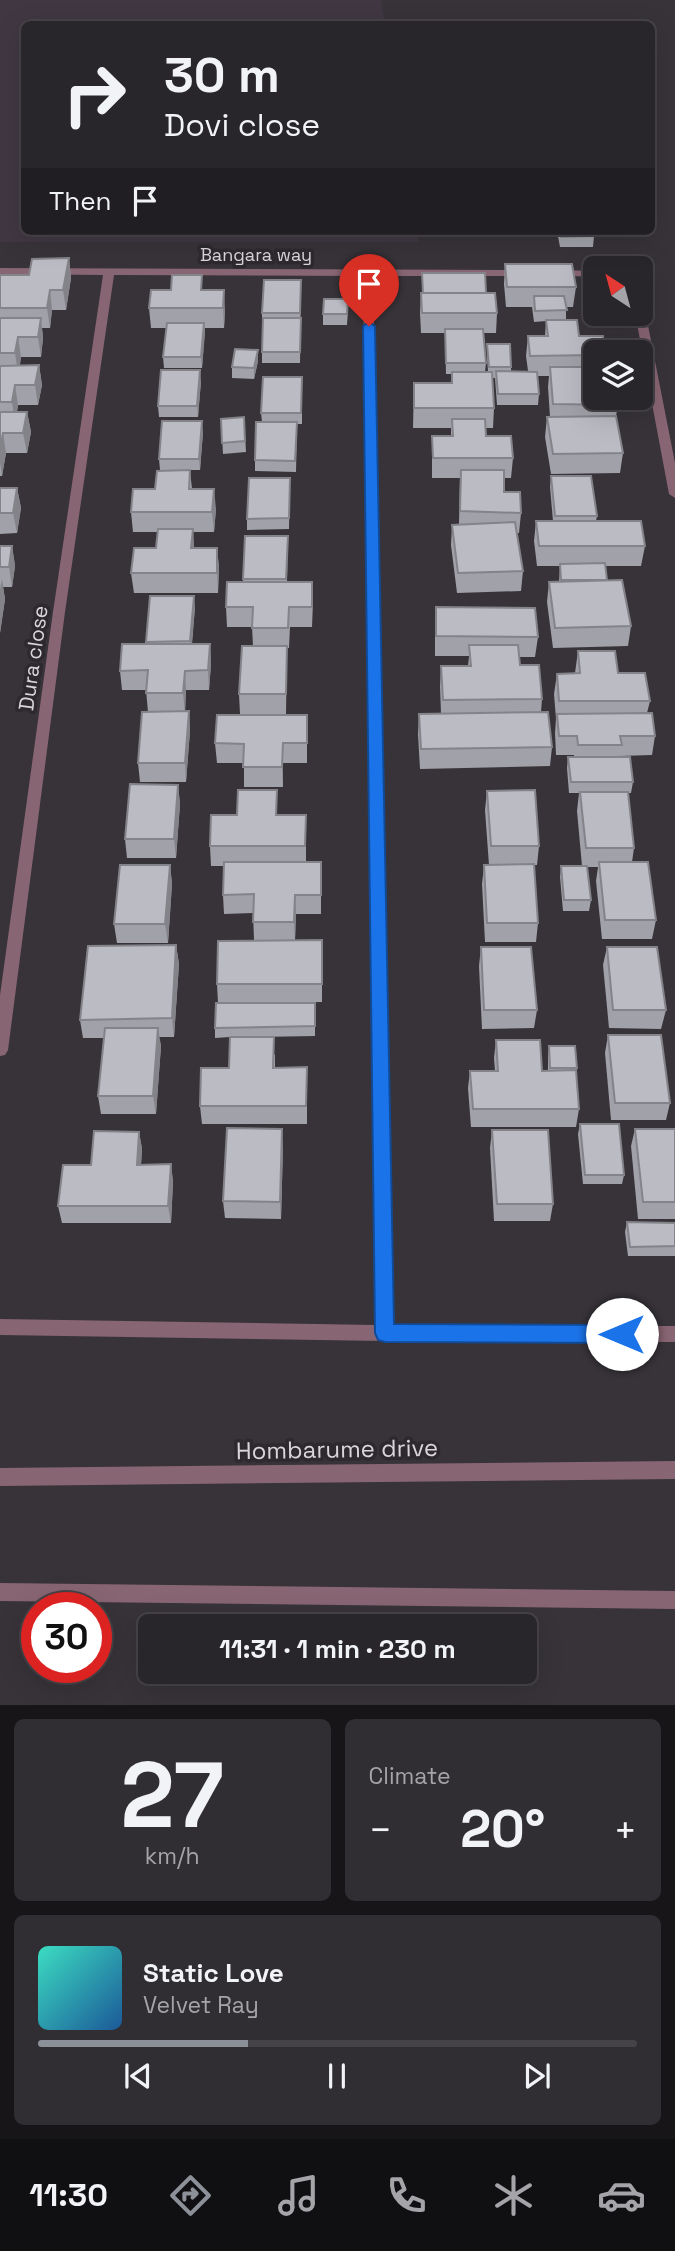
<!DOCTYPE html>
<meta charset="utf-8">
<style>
:root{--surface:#29262b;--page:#312e33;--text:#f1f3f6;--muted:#a5a5a9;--line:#454347;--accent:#8c9099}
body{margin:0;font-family:"Space Grotesk",sans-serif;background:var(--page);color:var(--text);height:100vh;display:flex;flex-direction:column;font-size:26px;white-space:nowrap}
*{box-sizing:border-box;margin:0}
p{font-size:23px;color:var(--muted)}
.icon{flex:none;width:38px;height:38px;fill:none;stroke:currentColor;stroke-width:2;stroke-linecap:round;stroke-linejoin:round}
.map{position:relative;height:1705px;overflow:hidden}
.details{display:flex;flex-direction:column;gap:14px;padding:14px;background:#171518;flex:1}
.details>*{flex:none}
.guide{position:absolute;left:21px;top:21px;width:634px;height:214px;border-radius:10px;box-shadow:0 7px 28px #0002,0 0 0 2px var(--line);background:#29262b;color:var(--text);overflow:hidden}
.needle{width:46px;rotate:324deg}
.buttons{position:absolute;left:583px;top:256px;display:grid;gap:14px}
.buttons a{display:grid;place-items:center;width:70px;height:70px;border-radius:10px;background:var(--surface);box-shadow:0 7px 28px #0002,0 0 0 2px var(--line);font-size:35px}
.speed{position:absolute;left:21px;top:1592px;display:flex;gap:14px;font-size:35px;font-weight:700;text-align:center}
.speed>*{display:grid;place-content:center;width:91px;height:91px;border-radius:50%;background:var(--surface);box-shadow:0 7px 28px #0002,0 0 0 2px var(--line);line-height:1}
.speed .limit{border:10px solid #d22;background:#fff;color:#111}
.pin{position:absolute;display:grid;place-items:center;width:60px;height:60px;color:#fff;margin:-72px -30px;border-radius:50% 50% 50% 0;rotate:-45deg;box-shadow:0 0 7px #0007}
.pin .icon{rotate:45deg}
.me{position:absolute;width:77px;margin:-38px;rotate:270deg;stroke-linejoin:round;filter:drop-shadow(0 0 5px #0008)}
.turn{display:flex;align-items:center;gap:24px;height:147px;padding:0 28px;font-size:32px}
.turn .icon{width:91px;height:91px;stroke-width:2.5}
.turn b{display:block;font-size:49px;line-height:60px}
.then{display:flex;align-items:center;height:66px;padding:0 28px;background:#0003;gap:14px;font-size:26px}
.big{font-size:52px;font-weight:700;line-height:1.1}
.details .card{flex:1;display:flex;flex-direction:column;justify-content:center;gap:10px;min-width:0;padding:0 24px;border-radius:10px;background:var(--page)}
.details .dial{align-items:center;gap:0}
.dial b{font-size:91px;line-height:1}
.song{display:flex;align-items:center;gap:21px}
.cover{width:84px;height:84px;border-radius:10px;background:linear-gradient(135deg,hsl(170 70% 55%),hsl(210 70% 35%))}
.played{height:7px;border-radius:4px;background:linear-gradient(90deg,var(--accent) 35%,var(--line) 35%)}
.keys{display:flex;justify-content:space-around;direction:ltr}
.heat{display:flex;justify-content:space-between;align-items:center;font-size:38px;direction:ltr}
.details .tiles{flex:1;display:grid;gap:14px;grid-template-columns:1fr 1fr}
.card:last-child{grid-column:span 2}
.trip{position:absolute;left:138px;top:1614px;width:399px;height:70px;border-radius:10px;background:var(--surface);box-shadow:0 7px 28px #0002,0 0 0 2px var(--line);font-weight:700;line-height:70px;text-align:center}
.tab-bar{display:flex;height:112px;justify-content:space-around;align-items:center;background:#100f11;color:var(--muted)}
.tab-bar .icon{width:49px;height:49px}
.tab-bar .selected{color:var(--accent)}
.tab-bar b{font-size:32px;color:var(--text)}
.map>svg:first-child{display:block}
</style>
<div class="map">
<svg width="675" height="1705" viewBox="0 0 675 1705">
<rect width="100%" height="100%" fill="#373339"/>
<!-- built -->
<path fill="#403743" d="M 0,0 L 381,0 L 385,24 L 24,24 L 24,231 L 417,231 L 419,242 L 0,242 Z"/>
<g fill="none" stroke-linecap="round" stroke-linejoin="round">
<!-- minor -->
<g fill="#886572" fill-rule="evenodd">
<path d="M 0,268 L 524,270 L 529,273 L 524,276 L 373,276 L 393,1325 L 675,1326 L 675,1342 L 385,1341 L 0,1335 L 0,1319 L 376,1325 L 363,276 L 114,275 L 65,612 L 8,1050 L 5,1055 L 0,1056 L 0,995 L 53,612 L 103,275 L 0,274 Z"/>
<path d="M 554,270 L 595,271 L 595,277 L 550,275 L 550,271 Z"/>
<path d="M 640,307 L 645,310 L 675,463 L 675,498 L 669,494 L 635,313 L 640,313 Z"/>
<path d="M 0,1583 L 675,1591 L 675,1609 L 0,1601 Z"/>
</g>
<!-- tertiary -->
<path fill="#886572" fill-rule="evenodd" d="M 675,1461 L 675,1479 L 0,1486 L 0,1468 Z"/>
</g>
<!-- wall -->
<g fill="#a1a1a9">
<path d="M 557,231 L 593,231 L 594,236 L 593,247 L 560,247 Z"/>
<path d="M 69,258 L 71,278 L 66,310 L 52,310 L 50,328 L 42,328 L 43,338 L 41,357 L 21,357 L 20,365 L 39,365 L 42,385 L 38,405 L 18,405 L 17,412 L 27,412 L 31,432 L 27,453 L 6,453 L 2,476 L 0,476 L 0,275 L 29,275 Z"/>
<path d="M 505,264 L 576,287 L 573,307 L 566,307 L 566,320 L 595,352 L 595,397 L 618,405 L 616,416 L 623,453 L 620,473 L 551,474 L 545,437 L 547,417 L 550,417 L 548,387 L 549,376 L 537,376 L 539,394 L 538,405 L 497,405 L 495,378 L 492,378 L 494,408 L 493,428 L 485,428 L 486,436 L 513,458 L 511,478 L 504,478 L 504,492 L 521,513 L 519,533 L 517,533 L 523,571 L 521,591 L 457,593 L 451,545 L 452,525 L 459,524 L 460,478 L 432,478 L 432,436 L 451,436 L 451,428 L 413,428 L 414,383 L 451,383 L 451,374 L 446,374 L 445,333 L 421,333 L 420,313 L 421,293 L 422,293 L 422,273 L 486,293 L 497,313 L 496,333 L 483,333 L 486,363 L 485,372 L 488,372 L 487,355 L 487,344 L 511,367 L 511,371 L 528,371 L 526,356 L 528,336 L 545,336 L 546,321 L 534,322 L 532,307 L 506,307 L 504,284 Z"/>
<path d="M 301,280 L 300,363 L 262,363 L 262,313 Z"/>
<path d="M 203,290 L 225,310 L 224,328 L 205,328 L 202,368 L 164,368 L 163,357 L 166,328 L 151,328 L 149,308 Z"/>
<path d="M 348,310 L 347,325 L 323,325 L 323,314 Z"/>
<path d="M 258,361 L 254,379 L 232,378 L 232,367 Z"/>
<path d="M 302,377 L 302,424 L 297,424 L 296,472 L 255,471 L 255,460 L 262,422 L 261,413 Z"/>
<path d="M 201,381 L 198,417 L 159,417 L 158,406 Z"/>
<path d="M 244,417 L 246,452 L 223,454 L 221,419 Z"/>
<path d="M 203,432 L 200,470 L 160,470 L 159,459 Z"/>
<path d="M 190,470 L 192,489 L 216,509 L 214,532 L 193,532 L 194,548 L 217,548 L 219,568 L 218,593 L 134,593 L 131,573 L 156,548 L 158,532 L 133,532 L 131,512 L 155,489 Z"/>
<path d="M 551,476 L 597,516 L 596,521 L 645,546 L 641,566 L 605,566 L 606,581 L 631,626 L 628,646 L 553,648 L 547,602 L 549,582 L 559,582 L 560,566 L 537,566 L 534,541 L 536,521 L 553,521 L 550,487 Z"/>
<path d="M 290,478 L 289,529 L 247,530 L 247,519 Z"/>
<path d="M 0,488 L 17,488 L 21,508 L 17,533 L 0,534 Z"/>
<path d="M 245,536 L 288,536 L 287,582 L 313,602 L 312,627 L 290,627 L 289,648 L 287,648 L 286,714 L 240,714 L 239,694 L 253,646 L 252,627 L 227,627 L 226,607 L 243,582 Z"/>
<path d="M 0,546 L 12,546 L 15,566 L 12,587 L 3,587 L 5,599 L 0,633 Z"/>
<path d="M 195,607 L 192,644 L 210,644 L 211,664 L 209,690 L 186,690 L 185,711 L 189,711 L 190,731 L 186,782 L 140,782 L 138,763 L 148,712 L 146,690 L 122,690 L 120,671 L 146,644 L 146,642 Z"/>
<path d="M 436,607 L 538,637 L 535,657 L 519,657 L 520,665 L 542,699 L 541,712 L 552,747 L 550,766 L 420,769 L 418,734 L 419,714 L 441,714 L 440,686 L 441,666 L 468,666 L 469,656 L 435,656 L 435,627 Z"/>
<path d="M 578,651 L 618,673 L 650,701 L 647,713 L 655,736 L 652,755 L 620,756 L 620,757 L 633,782 L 631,793 L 628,793 L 634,848 L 632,862 L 656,920 L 652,939 L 602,939 L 596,881 L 598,867 L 587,867 L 591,900 L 589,911 L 563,911 L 560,877 L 561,866 L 582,866 L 577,811 L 579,793 L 569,793 L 567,768 L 568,757 L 574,757 L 574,755 L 556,755 L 555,733 L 556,719 L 554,694 L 557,674 L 575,673 Z"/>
<path d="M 307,715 L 307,763 L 283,763 L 283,787 L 244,787 L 244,763 L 217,763 L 215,743 Z"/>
<path d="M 178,785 L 180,804 L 176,858 L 127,858 L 125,839 Z"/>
<path d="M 487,791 L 539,846 L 537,865 L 534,865 L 538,923 L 536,942 L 485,942 L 482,884 L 484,865 L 489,865 L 485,810 Z"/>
<path d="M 278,815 L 306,815 L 306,862 L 321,862 L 321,914 L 296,914 L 295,940 L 322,940 L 322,1002 L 218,1003 L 217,984 L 254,940 L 253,913 L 224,914 L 223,895 L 224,866 L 211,866 L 210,846 Z"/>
<path d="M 170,865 L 172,884 L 168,943 L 117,943 L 114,924 Z"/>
<path d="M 176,945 L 179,964 L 174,1037 L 159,1037 L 161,1046 L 156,1114 L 101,1114 L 98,1096 L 104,1038 L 83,1038 L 80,1020 Z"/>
<path d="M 481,947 L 537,1010 L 534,1028 L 482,1029 L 479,966 Z"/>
<path d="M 607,947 L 666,1010 L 661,1029 L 609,1028 L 603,965 Z"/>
<path d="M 315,1003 L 315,1036 L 258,1037 L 275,1055 L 275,1068 L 307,1067 L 307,1124 L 202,1124 L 200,1106 L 229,1068 L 230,1037 L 215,1038 L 215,1028 Z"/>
<path d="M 608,1035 L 670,1103 L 666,1120 L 611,1120 L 605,1053 Z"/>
<path d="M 496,1040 L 542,1071 L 548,1071 L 548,1056 L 549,1046 L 577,1068 L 576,1072 L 579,1109 L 576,1127 L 471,1127 L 468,1088 L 470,1071 L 495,1071 L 494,1058 Z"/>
<path d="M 580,1124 L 624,1175 L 622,1184 L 583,1184 L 578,1134 Z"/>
<path d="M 635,1129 L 675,1129 L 675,1219 L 638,1219 L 631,1146 Z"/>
<path d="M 492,1130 L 553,1204 L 550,1221 L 494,1221 L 490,1148 Z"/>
<path d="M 139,1132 L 142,1149 L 141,1165 L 171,1164 L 173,1182 L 171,1223 L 62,1223 L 58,1206 L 91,1165 Z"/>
<path d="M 283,1146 L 281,1219 L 225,1218 L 223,1201 Z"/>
<path d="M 627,1222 L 675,1223 L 675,1256 L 628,1256 L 625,1232 Z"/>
</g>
<!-- shaded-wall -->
<g fill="#838389">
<path d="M 69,258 L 71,278 L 66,310 L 63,290 Z"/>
<path d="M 50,290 L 52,310 L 50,328 L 47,308 Z"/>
<path d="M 224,290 L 225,310 L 224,328 L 223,308 Z"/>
<path d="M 41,318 L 43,338 L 41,357 L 38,337 Z"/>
<path d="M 204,323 L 205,334 L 202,368 L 201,357 Z"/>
<path d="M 18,337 L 21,357 L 18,373 L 15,353 Z"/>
<path d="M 258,350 L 258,361 L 254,379 L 254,368 Z"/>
<path d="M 39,365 L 42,385 L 38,405 L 35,385 Z"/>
<path d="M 200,370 L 201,381 L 198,417 L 197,406 Z"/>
<path d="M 15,385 L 18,405 L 15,422 L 12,402 Z"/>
<path d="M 27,412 L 31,432 L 27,453 L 23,433 Z"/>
<path d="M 202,421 L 203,432 L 200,470 L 199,459 Z"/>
<path d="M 3,433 L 6,453 L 2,476 L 0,463 L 0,449 Z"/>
<path d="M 17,488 L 21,508 L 17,533 L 13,513 Z"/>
<path d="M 214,489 L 216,509 L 214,532 L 212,512 Z"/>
<path d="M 193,529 L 194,549 L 191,548 Z"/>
<path d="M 12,546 L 15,566 L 12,587 L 9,567 Z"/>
<path d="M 217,548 L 219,568 L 218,593 L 217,573 Z"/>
<path d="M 2,579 L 5,599 L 0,633 L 0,589 Z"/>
<path d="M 194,596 L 195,607 L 191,652 L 190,641 Z"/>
<path d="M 210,644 L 211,664 L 209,690 L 208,670 Z"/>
<path d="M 185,671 L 186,690 L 185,713 L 183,693 Z"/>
<path d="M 189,711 L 190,731 L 186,782 L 185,763 Z"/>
<path d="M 283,743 L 283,787 L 282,767 Z"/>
<path d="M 178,785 L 180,804 L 176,858 L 174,839 Z"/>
<path d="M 170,865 L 172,884 L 168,943 L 165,924 Z"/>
<path d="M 295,895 L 296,914 L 295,941 L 294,922 Z"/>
<path d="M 176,945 L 179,964 L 174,1037 L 172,1018 Z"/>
<path d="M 158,1028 L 161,1046 L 156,1114 L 153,1096 Z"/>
<path d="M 282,1129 L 283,1146 L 281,1219 L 280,1202 Z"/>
<path d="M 139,1132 L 142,1149 L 140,1182 L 137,1165 Z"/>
<path d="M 171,1164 L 173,1182 L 171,1223 L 168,1206 Z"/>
</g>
<!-- building -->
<g fill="#bbbbc4" stroke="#838389" stroke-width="2">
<path d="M 500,21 L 557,21 L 558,24 L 501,24 Z"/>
<path d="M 560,231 L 593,231 L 594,236 L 561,237 Z"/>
<path d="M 69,258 L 63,290 L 50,290 L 47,308 L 0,308 L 0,275 L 29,275 L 32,259 Z"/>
<path d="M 505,264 L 572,264 L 576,287 L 507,287 Z"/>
<path d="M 422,273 L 485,273 L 486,293 L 423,293 Z"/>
<path d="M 172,275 L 202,275 L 201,290 L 224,290 L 223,308 L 149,308 L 151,290 L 171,290 Z"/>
<path d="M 264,280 L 301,280 L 300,313 L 262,313 Z"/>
<path d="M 421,293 L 495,293 L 497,313 L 422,313 Z"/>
<path d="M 534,296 L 564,296 L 567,310 L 535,311 Z"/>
<path d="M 324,299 L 348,299 L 347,314 L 323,314 Z"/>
<path d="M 0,318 L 41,318 L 38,337 L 18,337 L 15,353 L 0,353 Z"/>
<path d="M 263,318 L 301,318 L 300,352 L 262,352 Z"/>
<path d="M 546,320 L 577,320 L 579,336 L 603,336 L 605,352 L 595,352 L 595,355 L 530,356 L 528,336 L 548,336 Z"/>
<path d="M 167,323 L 204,323 L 201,357 L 163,357 Z"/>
<path d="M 445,329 L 483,329 L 486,363 L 446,363 Z"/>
<path d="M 487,344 L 510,344 L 511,367 L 489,367 Z"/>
<path d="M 235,349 L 258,350 L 254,368 L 232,367 Z"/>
<path d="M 39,365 L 35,385 L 15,385 L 12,402 L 0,402 L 0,366 Z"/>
<path d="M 550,367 L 595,367 L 595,397 L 617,397 L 618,405 L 553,404 Z"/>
<path d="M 161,370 L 200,370 L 197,406 L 158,406 Z"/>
<path d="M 496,371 L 537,372 L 539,394 L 498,394 Z"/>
<path d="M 452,372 L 492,372 L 494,408 L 414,408 L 414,383 L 452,383 Z"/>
<path d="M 263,377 L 302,377 L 301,413 L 261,413 Z"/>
<path d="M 0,412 L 27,412 L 23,433 L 3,433 L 0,449 Z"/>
<path d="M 616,416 L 623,453 L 553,454 L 547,417 Z"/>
<path d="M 244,417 L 245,441 L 222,443 L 221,419 Z"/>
<path d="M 452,419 L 485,419 L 486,436 L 511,436 L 513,458 L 433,458 L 432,436 L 453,436 Z"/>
<path d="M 162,421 L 202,421 L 199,459 L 159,459 Z"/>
<path d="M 256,422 L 297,422 L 295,461 L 255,460 Z"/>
<path d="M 190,470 L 189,489 L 214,489 L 212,512 L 131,512 L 133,489 L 155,489 L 157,471 Z"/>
<path d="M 461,470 L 504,470 L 504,492 L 520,492 L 521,513 L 460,511 Z"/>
<path d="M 551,476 L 591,476 L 597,516 L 555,516 Z"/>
<path d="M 249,478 L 290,478 L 289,518 L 247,519 Z"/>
<path d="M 0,488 L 17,488 L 13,513 L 0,513 Z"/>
<path d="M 536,521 L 641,521 L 645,546 L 539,546 Z"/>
<path d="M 515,522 L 523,571 L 458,573 L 452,525 Z"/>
<path d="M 158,529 L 193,529 L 191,548 L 217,548 L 217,573 L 131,573 L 134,548 L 156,548 Z"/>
<path d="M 245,536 L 288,536 L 286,579 L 243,579 Z"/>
<path d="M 0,546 L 12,546 L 9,567 L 0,567 Z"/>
<path d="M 605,563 L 607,580 L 561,580 L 560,564 Z"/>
<path d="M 622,580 L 631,626 L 555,628 L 549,582 Z"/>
<path d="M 227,582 L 312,582 L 312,607 L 289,607 L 288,628 L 252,628 L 253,607 L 226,607 Z"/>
<path d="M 150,596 L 194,596 L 190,641 L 146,642 Z"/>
<path d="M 436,607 L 535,608 L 538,637 L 436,636 Z"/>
<path d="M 122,644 L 210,644 L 208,670 L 185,671 L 183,693 L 146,693 L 148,670 L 120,671 Z"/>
<path d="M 469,645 L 518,645 L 520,665 L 539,665 L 542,699 L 443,700 L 441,666 L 471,666 Z"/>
<path d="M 242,646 L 287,646 L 286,694 L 239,694 Z"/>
<path d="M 578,651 L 615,651 L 618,673 L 645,673 L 650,701 L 559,701 L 557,674 L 580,673 Z"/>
<path d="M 189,711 L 185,763 L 138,763 L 142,712 Z"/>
<path d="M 548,712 L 552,747 L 421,749 L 419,714 Z"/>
<path d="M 652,713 L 655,736 L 620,736 L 622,745 L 578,745 L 577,736 L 559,736 L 557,714 Z"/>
<path d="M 217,715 L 307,715 L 307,743 L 283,743 L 282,767 L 243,767 L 244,744 L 215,743 Z"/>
<path d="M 568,757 L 630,757 L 633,782 L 571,782 Z"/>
<path d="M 130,784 L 178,785 L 174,839 L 125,839 Z"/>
<path d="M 238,790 L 277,790 L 276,815 L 306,815 L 305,846 L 210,846 L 211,815 L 237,815 Z"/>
<path d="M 535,790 L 539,846 L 491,846 L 487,791 Z"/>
<path d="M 580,792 L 628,792 L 634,848 L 586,848 Z"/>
<path d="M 224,862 L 321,862 L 321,895 L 295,895 L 294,922 L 253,922 L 254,894 L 223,895 Z"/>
<path d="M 599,862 L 648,862 L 656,920 L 605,920 Z"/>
<path d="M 534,864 L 538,923 L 487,923 L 484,865 Z"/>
<path d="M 120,865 L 170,865 L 165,924 L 114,924 Z"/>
<path d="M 561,866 L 587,866 L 591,900 L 564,900 Z"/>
<path d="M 322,940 L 322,984 L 217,984 L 218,941 Z"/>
<path d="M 176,945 L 172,1018 L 80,1020 L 88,946 Z"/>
<path d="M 481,947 L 531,947 L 537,1010 L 484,1010 Z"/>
<path d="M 607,947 L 657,947 L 666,1010 L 613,1010 Z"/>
<path d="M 216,1003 L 315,1003 L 315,1026 L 215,1028 Z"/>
<path d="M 105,1028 L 158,1028 L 153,1096 L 98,1096 Z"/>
<path d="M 608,1035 L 661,1035 L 670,1103 L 615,1103 Z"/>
<path d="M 230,1037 L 274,1037 L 273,1068 L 307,1067 L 306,1106 L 200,1106 L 201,1068 L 229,1068 Z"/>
<path d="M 496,1040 L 540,1040 L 542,1071 L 576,1070 L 579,1109 L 473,1109 L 470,1071 L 498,1071 Z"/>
<path d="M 549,1046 L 575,1046 L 577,1068 L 550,1068 Z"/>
<path d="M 580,1124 L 619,1124 L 624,1175 L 585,1175 Z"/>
<path d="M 227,1128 L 282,1129 L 280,1202 L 223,1201 Z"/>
<path d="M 635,1129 L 675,1129 L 675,1202 L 643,1202 Z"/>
<path d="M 492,1130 L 548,1130 L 553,1204 L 497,1204 Z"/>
<path d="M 94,1131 L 139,1132 L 137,1165 L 171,1164 L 168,1206 L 58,1206 L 63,1165 L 91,1165 Z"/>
<path d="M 627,1222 L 675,1223 L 675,1246 L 630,1247 Z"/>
</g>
<!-- route -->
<path fill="#1a73e8" stroke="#114b97" stroke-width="2" d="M 369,322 L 375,326 L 394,1324 L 622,1325 L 629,1328 L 632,1334 L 629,1341 L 622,1343 L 385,1342 L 378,1340 L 375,1333 L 363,326 Z"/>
<g text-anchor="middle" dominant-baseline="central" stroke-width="7" stroke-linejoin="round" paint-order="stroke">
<!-- far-street labels -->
<g font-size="18" fill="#d9d6d9" stroke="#2d292e">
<text x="256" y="254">Bangara way</text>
</g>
<!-- street labels -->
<g font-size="21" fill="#d9d6d9" stroke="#2d292e">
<text transform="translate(33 658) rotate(-82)">Dura close</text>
</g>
<!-- near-street labels -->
<g font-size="24" fill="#d9d6d9" stroke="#2d292e">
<text transform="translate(337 1449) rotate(-1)">Hombarume drive</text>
</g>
</g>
</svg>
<div class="buttons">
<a><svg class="needle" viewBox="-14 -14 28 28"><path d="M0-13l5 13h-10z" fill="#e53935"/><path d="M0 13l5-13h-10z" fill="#a5a5a9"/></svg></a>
<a><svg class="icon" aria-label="layers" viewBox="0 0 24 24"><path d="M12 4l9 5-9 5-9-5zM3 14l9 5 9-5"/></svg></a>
</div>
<div class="speed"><div class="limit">30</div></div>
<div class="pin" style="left:369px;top:326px;background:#d93025"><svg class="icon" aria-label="arrive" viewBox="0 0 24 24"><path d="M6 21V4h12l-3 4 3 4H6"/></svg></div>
<svg class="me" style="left:622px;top:1334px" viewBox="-20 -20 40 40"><circle r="19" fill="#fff"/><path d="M0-13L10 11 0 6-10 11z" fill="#1a73e8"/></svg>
<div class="trip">11:31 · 1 min · 230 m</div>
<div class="guide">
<div class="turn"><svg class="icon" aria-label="right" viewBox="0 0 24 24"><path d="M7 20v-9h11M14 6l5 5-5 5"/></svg><div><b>30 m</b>Dovi close</div></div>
<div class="then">Then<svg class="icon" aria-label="arrive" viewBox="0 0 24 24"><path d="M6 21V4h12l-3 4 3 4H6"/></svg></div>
</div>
</div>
<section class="details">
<div class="tiles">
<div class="card dial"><b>27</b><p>km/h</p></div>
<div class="card"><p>Climate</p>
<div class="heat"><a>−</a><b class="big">20°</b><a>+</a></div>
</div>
<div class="card">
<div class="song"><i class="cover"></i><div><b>Static Love</b><p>Velvet Ray</p></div></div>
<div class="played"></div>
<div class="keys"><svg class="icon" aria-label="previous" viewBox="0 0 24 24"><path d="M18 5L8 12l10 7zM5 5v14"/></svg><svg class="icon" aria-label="pause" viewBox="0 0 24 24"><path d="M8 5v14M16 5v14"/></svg><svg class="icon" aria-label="next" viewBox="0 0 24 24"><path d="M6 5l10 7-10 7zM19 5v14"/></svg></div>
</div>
</div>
</section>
<nav class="tab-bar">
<b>11:30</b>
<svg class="icon selected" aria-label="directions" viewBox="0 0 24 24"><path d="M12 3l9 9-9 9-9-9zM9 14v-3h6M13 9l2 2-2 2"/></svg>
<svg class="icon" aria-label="music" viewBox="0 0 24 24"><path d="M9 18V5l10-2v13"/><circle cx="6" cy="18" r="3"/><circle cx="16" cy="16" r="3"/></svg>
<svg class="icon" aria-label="phone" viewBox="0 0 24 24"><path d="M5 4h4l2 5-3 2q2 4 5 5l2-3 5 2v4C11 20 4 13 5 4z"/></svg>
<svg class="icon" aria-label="climate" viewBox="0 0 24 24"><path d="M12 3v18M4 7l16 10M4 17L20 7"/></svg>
<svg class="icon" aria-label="car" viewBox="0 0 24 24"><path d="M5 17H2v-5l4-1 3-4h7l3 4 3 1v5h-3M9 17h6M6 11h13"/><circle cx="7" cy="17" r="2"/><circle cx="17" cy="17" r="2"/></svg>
</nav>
